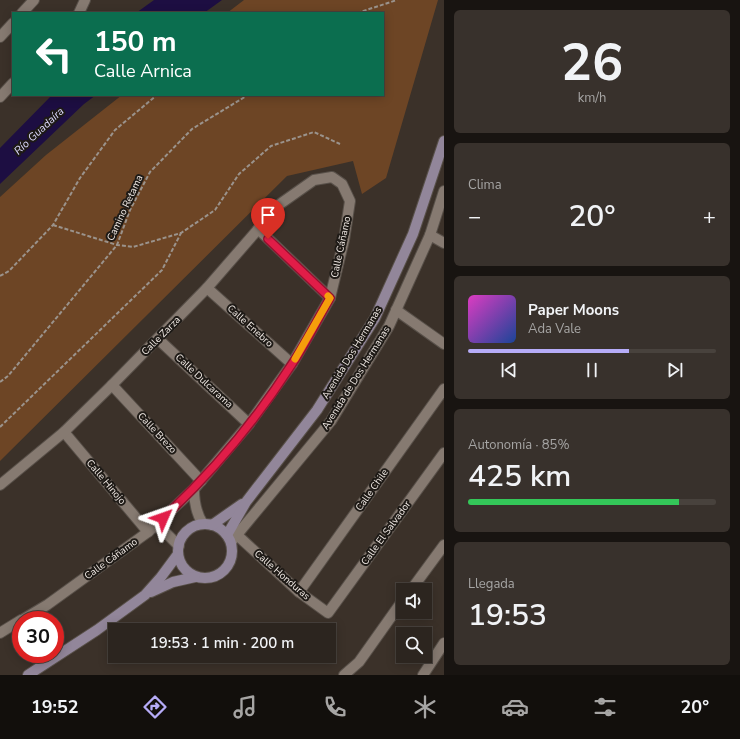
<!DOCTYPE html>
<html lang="es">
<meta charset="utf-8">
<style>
:root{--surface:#2c251f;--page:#38312c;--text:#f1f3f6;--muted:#a6a5a4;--line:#48423d;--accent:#b6acf8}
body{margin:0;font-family:"Nunito Sans",sans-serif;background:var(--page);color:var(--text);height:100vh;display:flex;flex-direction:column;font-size:15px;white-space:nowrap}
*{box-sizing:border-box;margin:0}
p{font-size:13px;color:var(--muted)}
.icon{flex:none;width:22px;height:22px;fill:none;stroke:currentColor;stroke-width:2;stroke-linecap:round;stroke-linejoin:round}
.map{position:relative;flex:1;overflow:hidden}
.drawer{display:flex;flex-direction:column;gap:10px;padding:10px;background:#181411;width:296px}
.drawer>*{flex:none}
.hud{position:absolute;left:12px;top:12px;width:372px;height:84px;border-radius:0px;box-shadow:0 2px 10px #0003,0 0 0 1px var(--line);background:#0b6e4f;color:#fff;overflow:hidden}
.fabs{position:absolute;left:396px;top:583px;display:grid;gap:8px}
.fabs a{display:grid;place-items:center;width:36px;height:36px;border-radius:0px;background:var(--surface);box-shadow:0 2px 10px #0003,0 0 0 1px var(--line);font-size:20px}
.speed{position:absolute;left:12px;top:611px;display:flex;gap:8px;font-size:20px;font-weight:700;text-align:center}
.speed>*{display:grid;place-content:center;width:52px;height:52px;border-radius:50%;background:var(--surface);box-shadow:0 2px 10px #0003,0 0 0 1px var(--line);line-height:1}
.speed .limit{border:6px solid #d22;background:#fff;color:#111}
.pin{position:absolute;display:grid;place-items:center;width:34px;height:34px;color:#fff;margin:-41px -17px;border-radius:50% 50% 50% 0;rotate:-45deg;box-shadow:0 0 4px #0007}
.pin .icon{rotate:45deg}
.me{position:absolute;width:44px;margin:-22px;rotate:47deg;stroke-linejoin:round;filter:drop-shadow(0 0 3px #0008)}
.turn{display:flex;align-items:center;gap:14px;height:84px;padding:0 16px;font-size:18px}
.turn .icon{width:52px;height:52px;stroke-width:2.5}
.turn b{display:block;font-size:28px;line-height:34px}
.big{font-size:30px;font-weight:600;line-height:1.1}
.drawer .tile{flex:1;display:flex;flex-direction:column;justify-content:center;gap:6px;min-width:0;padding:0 14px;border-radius:6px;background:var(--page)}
.drawer .dial{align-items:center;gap:0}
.dial b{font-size:52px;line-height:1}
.song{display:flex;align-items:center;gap:12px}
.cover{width:48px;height:48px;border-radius:6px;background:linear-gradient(135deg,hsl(310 70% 55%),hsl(220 70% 35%))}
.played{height:4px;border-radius:2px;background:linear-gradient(90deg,var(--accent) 65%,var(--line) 65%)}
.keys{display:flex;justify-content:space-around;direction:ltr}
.heat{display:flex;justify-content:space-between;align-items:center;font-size:22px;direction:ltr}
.charge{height:6px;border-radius:3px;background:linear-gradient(90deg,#34c759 85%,var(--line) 0)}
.trip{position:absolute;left:108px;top:623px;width:228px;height:40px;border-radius:0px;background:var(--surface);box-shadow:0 2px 10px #0003,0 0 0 1px var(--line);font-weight:600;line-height:40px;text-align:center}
.tabs{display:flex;height:64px;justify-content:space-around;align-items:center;background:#120f0c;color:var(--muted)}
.tabs .icon{width:28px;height:28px}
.tabs .active{color:var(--accent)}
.tabs b{font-size:18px;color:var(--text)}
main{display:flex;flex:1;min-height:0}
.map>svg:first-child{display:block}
</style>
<main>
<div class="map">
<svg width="444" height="675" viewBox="0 0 444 675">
<rect width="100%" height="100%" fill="#3b3129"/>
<!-- green -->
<path fill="#6d4525" d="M 244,0 L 438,0 L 386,178 L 362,194 L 353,161 L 287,176 L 0,461 L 0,197 L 46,155 L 122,95 L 383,95 L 383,13 L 227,13 Z"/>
<!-- water -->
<g fill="#1d0e42">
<path d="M 154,0 L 222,0 L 204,13 L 136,13 Z"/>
<path d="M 52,95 L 96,95 L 84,104 L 0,184 L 0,148 Z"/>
</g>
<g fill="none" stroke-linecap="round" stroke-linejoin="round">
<defs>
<g id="street">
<path d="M 22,13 L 34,0"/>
<path d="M 79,13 L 85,0"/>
<path d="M 0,37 L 13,23"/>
<path d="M 0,97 L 13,83"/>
<path d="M 258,229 L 330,298"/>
<path d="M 430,235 L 444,243"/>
<path d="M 207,288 L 292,364"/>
<path d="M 396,310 L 444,344"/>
<path d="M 158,339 L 249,424"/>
<path d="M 112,385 L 201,481"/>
<path d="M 64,432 L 148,532"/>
<path d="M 0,485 L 64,432 L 112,385 L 207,288 L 280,204 L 314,180 L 332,177 L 342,184 L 350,201 L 344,240 L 330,298 L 292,364 L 249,424 L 194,489 L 148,532 L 47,605 L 22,620"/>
<path d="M 194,489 C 194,503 196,513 203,524"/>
<path d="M 153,527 L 161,528 L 179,546"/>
<path d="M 237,535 L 299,592 L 328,613 L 444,453"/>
<path d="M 231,542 L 331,421 L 389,326 L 430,235 L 444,191"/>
<path d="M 411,590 L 444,545"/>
<path d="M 299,592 L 444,389"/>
<path d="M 0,633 L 21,620"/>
<path d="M 344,675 L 359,662 L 403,600"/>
<path d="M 423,675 L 444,643"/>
</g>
<g id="secondary">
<circle cx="205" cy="551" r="27"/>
<path d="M 212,525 L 242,504"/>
<path d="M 227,535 L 246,502 L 317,410 L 375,318 L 413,234 L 444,141"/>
<path d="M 151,592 L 173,582 L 195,577"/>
<path d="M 28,675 L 97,630 L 145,595 L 161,577 L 178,554"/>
</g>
</defs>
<!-- street casing -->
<use href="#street" stroke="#585049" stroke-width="12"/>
<!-- secondary casing -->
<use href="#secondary" stroke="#585049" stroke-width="12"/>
<!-- path -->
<g stroke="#9b938c" stroke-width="2" stroke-dasharray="4 2" stroke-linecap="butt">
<path d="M 357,13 L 397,0"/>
<path d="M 53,225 L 117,245 L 133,247 L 181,233 L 215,210 L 239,174 L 271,146 L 314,132 L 340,144"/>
<path d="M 0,276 L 9,271 L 53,225 L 80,178 L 115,130 L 157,95"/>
<path d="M 0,382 L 8,376 L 117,245 L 130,210 L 150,172 L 192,129 L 248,95"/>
<path d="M 0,427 L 162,270 L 181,233"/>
</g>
<!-- street -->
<use href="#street" stroke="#867a71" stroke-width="10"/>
<!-- secondary -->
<use href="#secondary" stroke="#92869a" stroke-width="10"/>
</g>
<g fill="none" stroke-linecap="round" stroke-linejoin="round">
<defs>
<path id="route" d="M 163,518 C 212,473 256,420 292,364 C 306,343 317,320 330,298 L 268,239"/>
</defs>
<!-- route casing -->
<use href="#route" stroke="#92132f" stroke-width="10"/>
<!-- route -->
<use href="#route" stroke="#e11d48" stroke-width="7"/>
<!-- slow -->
<path stroke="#f59e0b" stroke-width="7" d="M 295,359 L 330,298 L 328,296"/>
</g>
<g text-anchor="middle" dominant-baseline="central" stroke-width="4" stroke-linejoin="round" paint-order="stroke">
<!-- street labels -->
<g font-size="10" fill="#f2ebe6" stroke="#1e1a16">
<text transform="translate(125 208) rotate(-65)">Camino Retama</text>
<text transform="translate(341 247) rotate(-78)">Calle Cáñamo</text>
<text transform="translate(250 326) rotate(42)">Calle Enebro</text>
<text transform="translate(161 336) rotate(-45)">Calle Zarza</text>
<text transform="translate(352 353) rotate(-59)">Avenida Dos Hermanas</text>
<text transform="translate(356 378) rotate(-58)">Avenida de Dos Hermanas</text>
<text transform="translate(204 381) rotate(43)">Calle Dulcarama</text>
<text transform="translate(157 433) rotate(47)">Calle Brezo</text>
<text transform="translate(106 482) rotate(50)">Calle Hinojo</text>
<text transform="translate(372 490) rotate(-55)">Calle Chile</text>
<text transform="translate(386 533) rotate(-54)">Calle El Salvador</text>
<text transform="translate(111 559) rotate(-36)">Calle Cáñamo</text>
<text transform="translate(282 575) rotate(41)">Calle Honduras</text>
</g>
<!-- water labels -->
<g font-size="11" font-style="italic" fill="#dedbff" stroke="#1e1a16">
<text transform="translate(39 131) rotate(-43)">Río Guadaíra</text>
</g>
</g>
</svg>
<div class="fabs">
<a><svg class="icon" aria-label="sound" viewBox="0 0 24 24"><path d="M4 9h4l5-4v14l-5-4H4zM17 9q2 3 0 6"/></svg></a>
<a><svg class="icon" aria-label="search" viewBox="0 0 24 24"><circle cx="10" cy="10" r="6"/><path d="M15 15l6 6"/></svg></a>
</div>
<div class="speed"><div class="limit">30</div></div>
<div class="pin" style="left:268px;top:239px;background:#d93025"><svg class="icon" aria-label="arrive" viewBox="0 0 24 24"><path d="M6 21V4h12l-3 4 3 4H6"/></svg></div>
<svg class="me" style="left:163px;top:518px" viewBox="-20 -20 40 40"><path d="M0-17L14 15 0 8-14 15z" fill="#e11d48" stroke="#fff" stroke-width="4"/></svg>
<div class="trip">19:53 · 1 min · 200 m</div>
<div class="hud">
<div class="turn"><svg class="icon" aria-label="left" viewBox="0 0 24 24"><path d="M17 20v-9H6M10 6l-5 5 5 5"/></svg><div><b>150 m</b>Calle Arnica</div></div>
</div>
</div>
<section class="drawer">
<div class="tile dial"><b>26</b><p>km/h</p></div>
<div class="tile"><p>Clima</p>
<div class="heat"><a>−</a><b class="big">20°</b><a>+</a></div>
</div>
<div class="tile">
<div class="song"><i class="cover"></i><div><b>Paper Moons</b><p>Ada Vale</p></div></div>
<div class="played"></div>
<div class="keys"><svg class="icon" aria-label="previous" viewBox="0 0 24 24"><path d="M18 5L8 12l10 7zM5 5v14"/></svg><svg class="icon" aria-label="pause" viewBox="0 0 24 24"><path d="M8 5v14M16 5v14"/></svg><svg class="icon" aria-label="next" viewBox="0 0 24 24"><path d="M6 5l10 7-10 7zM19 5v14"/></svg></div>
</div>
<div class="tile"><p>Autonomía · 85%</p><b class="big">425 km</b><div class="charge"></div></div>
<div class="tile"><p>Llegada</p><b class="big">19:53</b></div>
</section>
</main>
<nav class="tabs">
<b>19:52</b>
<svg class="icon active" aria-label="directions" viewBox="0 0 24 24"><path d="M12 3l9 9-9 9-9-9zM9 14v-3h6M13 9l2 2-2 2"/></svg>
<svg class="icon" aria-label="music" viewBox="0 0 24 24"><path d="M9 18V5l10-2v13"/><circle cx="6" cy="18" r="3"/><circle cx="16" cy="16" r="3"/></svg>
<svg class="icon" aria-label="phone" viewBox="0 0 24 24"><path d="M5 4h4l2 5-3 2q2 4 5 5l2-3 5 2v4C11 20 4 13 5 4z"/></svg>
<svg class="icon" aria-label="climate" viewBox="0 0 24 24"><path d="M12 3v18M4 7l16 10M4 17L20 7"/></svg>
<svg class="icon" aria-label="car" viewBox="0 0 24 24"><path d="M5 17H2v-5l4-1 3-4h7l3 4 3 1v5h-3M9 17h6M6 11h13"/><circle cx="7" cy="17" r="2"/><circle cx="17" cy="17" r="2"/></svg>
<svg class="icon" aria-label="filters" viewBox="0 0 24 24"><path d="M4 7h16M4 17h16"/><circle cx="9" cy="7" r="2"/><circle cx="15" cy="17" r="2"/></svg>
<b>20°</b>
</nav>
